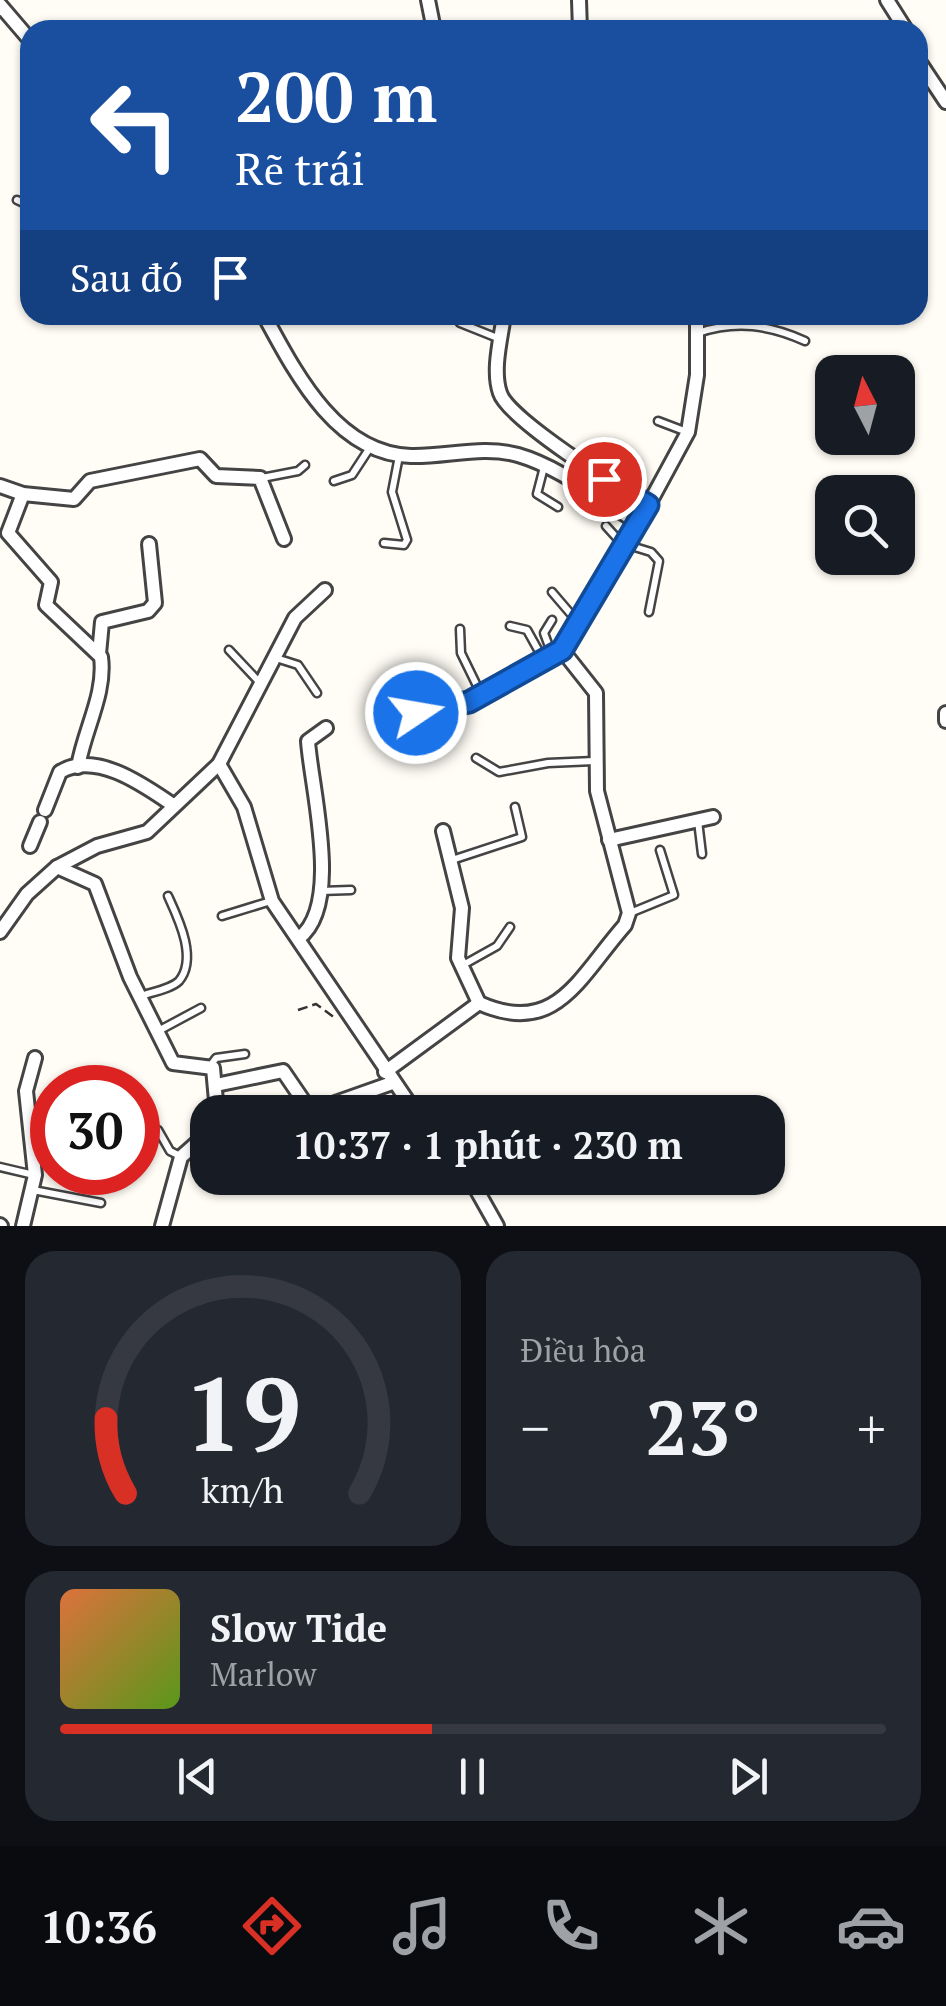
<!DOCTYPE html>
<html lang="vi">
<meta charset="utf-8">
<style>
:root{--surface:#171b24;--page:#242831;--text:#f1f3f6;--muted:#9ea1a6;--line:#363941;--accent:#d93025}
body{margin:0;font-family:"PT Serif",serif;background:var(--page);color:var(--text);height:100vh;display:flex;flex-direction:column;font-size:38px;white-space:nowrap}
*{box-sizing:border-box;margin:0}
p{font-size:32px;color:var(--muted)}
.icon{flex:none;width:55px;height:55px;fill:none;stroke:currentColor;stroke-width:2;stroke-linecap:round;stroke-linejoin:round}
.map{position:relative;height:1226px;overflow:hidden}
.sheet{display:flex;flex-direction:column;gap:25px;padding:25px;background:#0d0f14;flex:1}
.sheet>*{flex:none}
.hud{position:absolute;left:20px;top:20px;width:908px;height:305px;border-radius:30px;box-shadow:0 2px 8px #0004;background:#1a4fa0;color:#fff;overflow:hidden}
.needle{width:65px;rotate:354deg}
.fabs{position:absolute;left:815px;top:355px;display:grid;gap:20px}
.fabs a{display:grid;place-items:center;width:100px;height:100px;border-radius:20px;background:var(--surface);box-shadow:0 2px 8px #0004;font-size:50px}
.speed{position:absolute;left:30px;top:1065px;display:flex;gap:20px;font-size:50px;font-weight:700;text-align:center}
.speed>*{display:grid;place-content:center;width:130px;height:130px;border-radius:50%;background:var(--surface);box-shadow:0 2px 8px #0004;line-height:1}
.speed .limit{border:15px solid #d22;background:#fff;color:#111}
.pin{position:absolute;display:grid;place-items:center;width:85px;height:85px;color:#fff;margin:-42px;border:5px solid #fff;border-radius:50%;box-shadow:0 2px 10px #0007}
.me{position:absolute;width:110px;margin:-55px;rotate:78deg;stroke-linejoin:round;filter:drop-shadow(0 0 8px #0008)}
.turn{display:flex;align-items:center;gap:35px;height:210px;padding:0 50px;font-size:45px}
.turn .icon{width:130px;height:130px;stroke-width:2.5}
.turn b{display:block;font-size:70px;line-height:85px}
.then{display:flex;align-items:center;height:95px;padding:0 50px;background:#0003;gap:20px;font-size:38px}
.big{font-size:75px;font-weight:700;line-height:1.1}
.sheet .tile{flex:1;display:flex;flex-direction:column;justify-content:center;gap:15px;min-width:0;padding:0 35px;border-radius:30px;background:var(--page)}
.sheet .dial{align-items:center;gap:0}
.dial svg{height:260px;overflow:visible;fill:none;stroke:var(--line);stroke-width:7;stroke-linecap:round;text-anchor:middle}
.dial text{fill:var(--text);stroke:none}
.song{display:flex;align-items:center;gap:30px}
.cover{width:120px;height:120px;border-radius:15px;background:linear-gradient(135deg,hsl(20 70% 55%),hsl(90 70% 35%))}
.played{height:10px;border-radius:5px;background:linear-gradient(90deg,var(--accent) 45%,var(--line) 45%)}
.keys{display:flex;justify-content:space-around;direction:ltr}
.heat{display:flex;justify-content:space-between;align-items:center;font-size:55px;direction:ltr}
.sheet .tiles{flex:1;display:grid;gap:25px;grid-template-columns:1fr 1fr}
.tile:last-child{grid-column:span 2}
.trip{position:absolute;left:190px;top:1095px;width:595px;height:100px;border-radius:30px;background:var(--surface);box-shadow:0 2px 8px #0004;font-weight:700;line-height:100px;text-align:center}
.menu{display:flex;height:160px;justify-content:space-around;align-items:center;background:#090b0e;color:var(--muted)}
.menu .icon{width:70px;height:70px}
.menu .on{color:var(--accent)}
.menu b{font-size:45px;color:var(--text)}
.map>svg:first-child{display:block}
</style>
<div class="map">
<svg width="946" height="1226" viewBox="0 0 946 1226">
<rect width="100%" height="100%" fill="#fffdf5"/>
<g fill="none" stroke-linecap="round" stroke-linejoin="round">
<defs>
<g id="lane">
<path d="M 17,200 L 30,206"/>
<path d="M 454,315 L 460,323 L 500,339"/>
<path d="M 698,333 C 736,320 770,325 805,341"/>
<path d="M 658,421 L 687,432"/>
<path d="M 544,467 L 537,494 L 558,507"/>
<path d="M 262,478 L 298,471 L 305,465"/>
<path d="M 334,481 L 352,475 L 371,446"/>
<path d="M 606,526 L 625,547"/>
<path d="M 384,543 L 404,545 L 407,540 L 392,492 L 399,456"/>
<path d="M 628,545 L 651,552 L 659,561 L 649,612"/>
<path d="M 552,592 L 576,620"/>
<path d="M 510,626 L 527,630 L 542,657"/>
<path d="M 460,629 L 461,653 L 481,694"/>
<path d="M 229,650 L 261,684"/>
<path d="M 551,652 L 544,633 L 552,620"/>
<path d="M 276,658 L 298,665 L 317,693"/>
<path d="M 476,758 L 499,772 L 548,763 L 594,761"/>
<path d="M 698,821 L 702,854"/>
<path d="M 452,860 L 522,837 L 515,807"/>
<path d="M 320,891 L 351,890"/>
<path d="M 630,913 L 674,895 L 660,850"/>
<path d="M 222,916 L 271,901"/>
<path d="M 463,965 L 497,946 L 510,927"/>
<path d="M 141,996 C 152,992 171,989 179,981 C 198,958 178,918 168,896"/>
<path d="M 160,1030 L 201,1008"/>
<path d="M 210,1066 L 216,1058 L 245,1054"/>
<path d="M 363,1096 L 371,1112"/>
<path d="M 138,1127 L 158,1130 L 170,1151 L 180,1156"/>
<path d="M 0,1167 L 34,1175"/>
<path d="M 33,1190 L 101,1203"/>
</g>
<g id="street">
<path d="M 428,0 L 434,30"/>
<path d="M 579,0 L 580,30"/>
<path d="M 887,0 L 906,30"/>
<path d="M 0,5 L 30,40"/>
<path d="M 918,60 L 946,102"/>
<path d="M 264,315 C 295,372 336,454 411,456 C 447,457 482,445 518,455 C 560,467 600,500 637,522"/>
<path d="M 504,315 C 501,338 492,370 500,393 C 508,419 620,489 648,505"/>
<path d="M 0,486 L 23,494 L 74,499 L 90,481 L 200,459 L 216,476 L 260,478 L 284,539"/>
<path d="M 23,494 L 8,533 L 51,582 L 46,605 L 101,657 C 106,694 84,730 78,767"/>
<path d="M 99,654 L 102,622 L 148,611 L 155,603 L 149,544"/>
<path d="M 388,705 C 437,745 517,661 562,650"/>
<path d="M 946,713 L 946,721"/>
<path d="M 219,764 L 244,807 L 272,901 L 415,1112"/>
<path d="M 45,810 L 60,772 C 96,750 145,786 173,805"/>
<path d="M 443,831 L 462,908 L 458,958 L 479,1003 C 556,1038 579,977 625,925 L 629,913 L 597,791 L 596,693 L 562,650 L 587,603 L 623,552 L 688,432 L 697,375 L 697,315"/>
<path d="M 609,840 L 713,817"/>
<path d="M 30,846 L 40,822"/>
<path d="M 57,867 L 95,884 L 130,977 L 173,1063 L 213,1068 L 217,1112"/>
<path d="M 0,932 L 27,894 L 57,867 L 97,846 L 147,832 L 219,764 L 295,618 L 325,590"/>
<path d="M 299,938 C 343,905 311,788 308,741 L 326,728"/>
<path d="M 385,1072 L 479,1003"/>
<path d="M 216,1085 L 283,1071 L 311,1112"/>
<path d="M 310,1112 L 392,1083"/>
<path d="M 470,1178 L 497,1226"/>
<path d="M 0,1225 L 1,1226"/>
<path d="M 23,1226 L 35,1175 L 26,1091 L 35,1058"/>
<path d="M 162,1226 L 181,1157 L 208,1133"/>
</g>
</defs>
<!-- lane casing -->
<use href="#lane" stroke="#444" stroke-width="11"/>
<!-- street casing -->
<use href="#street" stroke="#444" stroke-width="18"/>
<!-- path -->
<path stroke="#333" stroke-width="2.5" stroke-dasharray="10 5" stroke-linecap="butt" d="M 298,1010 L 316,1004 L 335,1018"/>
<!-- lane -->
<use href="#lane" stroke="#fff" stroke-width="6"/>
<!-- street -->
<use href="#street" stroke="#fff" stroke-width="12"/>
</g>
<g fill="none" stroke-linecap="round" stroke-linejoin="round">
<defs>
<path id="route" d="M 416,713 L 469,702 L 562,650 L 648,505 L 604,479"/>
</defs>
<!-- route casing -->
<use href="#route" stroke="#114b97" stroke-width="25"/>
<!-- route -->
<use href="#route" stroke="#1a73e8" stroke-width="18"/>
</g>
</svg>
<div class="fabs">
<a><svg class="needle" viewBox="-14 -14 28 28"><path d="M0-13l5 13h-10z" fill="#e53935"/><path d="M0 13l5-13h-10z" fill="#9ea1a6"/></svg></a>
<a><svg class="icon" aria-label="search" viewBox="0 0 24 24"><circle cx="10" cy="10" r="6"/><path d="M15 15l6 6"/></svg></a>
</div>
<div class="speed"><div class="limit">30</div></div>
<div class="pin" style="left:604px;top:479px;background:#d93025"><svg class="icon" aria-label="arrive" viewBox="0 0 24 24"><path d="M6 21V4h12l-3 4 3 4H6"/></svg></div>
<svg class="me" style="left:416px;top:713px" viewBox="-20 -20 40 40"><circle r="17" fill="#1a73e8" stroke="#fff" stroke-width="3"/><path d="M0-11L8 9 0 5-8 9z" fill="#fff"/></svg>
<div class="trip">10:37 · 1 phút · 230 m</div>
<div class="hud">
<div class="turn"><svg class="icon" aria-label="left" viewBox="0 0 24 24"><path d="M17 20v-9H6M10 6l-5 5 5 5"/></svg><div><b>200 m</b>Rẽ trái</div></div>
<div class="then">Sau đó<svg class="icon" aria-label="arrive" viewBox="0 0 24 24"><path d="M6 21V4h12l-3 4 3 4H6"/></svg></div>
</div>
</div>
<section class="sheet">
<div class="tiles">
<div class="tile dial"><svg viewBox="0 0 100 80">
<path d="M14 69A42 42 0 1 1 86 69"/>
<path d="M14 69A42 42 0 0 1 8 46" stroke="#d93025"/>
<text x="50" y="56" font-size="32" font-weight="700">19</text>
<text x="50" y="72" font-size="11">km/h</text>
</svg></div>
<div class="tile"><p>Điều hòa</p>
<div class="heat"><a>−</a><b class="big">23°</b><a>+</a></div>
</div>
<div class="tile">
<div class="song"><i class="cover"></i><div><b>Slow Tide</b><p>Marlow</p></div></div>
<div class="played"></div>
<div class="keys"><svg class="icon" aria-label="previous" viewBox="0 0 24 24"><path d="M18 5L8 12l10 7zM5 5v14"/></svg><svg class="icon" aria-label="pause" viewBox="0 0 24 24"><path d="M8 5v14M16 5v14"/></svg><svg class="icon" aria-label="next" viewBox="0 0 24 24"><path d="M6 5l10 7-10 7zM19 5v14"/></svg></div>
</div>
</div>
</section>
<nav class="menu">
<b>10:36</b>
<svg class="icon on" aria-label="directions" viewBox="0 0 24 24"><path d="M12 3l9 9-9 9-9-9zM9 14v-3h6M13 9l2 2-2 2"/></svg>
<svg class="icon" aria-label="music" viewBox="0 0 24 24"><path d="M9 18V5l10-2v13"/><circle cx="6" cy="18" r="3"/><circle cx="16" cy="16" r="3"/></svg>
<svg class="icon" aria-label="phone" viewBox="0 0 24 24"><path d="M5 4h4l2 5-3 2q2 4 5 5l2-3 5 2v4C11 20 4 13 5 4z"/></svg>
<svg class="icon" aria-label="climate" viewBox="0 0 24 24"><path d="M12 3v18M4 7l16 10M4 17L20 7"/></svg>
<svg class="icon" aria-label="car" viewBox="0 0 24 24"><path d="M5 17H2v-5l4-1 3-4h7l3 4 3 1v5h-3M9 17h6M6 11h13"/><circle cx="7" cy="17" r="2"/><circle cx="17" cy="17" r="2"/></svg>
</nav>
